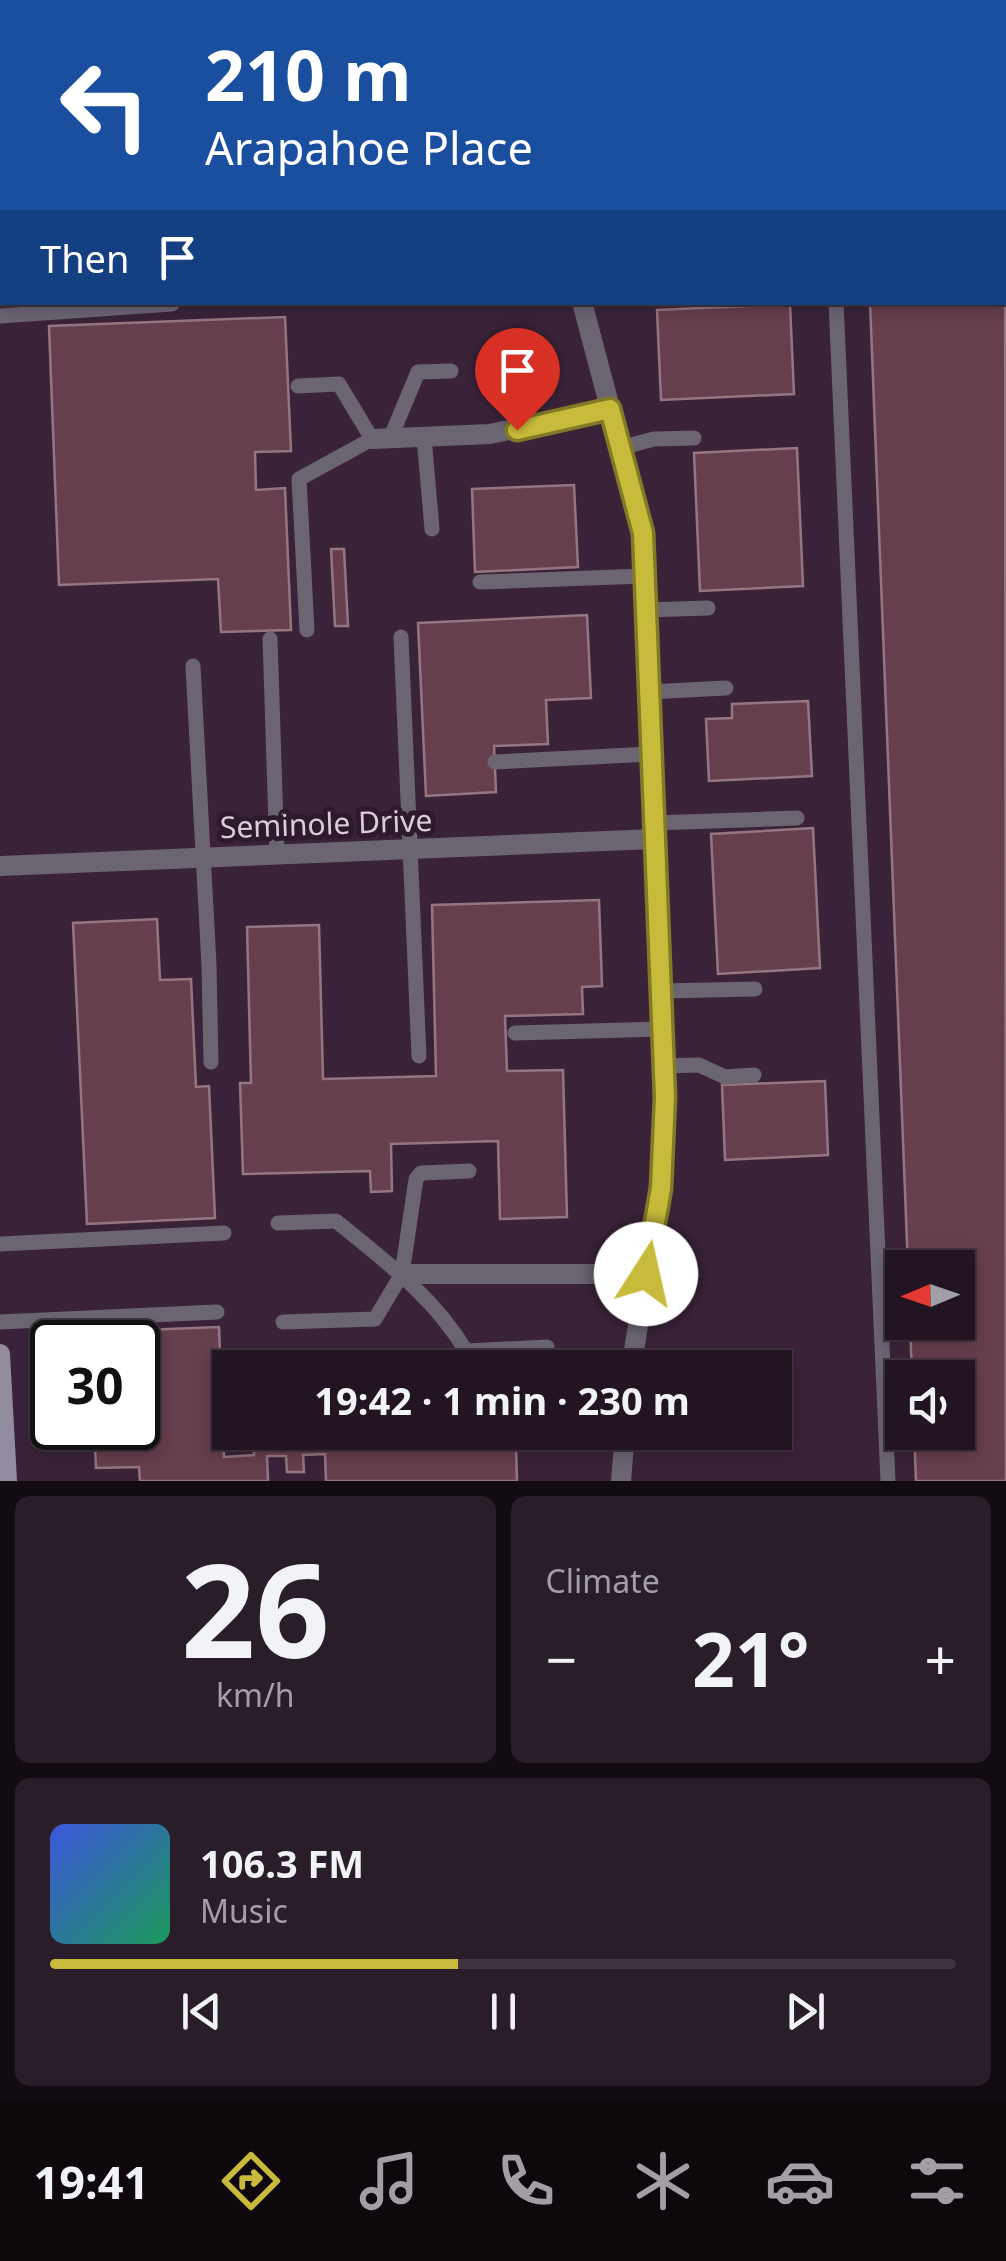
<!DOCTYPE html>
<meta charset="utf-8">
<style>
:root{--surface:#221421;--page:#2a1d2a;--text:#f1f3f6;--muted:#a29ea5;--line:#3f333f;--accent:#c8bb3b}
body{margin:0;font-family:"Noto Sans",sans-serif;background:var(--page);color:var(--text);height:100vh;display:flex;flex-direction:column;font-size:38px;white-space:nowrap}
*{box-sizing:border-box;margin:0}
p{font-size:32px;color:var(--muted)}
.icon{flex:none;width:55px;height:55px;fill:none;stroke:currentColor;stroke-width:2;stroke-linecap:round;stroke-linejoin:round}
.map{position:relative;height:1481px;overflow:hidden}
.sheet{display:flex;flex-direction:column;gap:15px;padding:15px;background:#130b12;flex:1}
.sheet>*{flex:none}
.guide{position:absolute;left:0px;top:0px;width:1008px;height:305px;box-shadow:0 5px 15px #0003,0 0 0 2px var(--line);background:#1a4fa0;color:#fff;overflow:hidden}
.needle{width:65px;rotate:268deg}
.controls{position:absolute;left:885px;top:1250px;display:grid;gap:20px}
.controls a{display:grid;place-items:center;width:90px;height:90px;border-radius:0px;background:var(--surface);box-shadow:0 5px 15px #0003,0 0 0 2px var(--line);font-size:50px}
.speed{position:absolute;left:30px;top:1320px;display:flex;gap:20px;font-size:50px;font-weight:700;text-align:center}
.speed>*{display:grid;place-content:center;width:130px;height:130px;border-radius:50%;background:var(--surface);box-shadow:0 5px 15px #0003,0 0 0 2px var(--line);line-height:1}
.speed .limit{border:5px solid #111;border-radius:15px;background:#fff;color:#111}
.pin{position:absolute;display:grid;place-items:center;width:85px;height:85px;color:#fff;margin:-102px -42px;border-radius:50% 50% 50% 0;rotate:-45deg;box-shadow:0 0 10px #0007}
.pin .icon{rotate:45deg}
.me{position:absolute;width:110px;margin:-55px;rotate:10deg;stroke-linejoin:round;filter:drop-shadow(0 0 8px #0008)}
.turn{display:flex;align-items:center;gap:35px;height:210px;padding:0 40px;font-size:45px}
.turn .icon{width:130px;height:130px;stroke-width:2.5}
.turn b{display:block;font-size:70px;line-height:85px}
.then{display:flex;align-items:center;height:95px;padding:0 40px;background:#0003;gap:20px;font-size:38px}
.big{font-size:75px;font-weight:700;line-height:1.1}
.sheet .card{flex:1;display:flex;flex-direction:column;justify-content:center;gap:15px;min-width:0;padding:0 35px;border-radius:15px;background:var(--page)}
.sheet .dial{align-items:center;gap:0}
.dial b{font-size:130px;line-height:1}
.song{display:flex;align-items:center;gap:30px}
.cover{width:120px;height:120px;border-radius:15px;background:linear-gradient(135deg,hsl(230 70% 55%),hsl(150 70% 35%))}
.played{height:10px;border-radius:5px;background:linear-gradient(90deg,var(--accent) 45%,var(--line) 45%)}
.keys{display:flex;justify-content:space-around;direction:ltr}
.heat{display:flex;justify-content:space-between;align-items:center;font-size:55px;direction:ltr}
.sheet .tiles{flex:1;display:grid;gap:15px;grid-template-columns:1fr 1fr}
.card:last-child{grid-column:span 2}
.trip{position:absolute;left:212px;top:1350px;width:580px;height:100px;border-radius:0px;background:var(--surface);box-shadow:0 5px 15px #0003,0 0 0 2px var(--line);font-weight:700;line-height:100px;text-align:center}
.tab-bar{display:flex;height:160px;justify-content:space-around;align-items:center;background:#0e080d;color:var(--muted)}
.tab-bar .icon{width:70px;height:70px}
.tab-bar .selected{color:var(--accent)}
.tab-bar b{font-size:45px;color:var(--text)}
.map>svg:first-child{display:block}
</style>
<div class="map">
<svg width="1006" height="1481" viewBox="0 0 1006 1481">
<rect width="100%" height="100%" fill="#2d1a2c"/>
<!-- built -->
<path fill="#3a2339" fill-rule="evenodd" d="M 0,0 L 1006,0 L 1006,1481 L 0,1481 ZM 2,2 L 1005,2 L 1005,302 L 2,302 ZM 902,1268 L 958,1268 L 958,1322 L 902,1322 ZM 52,1342 L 138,1342 L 138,1428 L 52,1428 ZM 230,1368 L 775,1368 L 775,1432 L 230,1432 ZM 902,1378 L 958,1378 L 958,1432 L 902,1432 Z"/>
<!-- building -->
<g fill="#663e4d" stroke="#957680" stroke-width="2.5">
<path d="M 1005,146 L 1006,1481 L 916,1481 L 914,1432 L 958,1432 L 958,1378 L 912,1378 L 910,1322 L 958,1322 L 958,1268 L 908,1268 L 870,302 L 1005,302 Z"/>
<path d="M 790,304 L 794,394 L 661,400 L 657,310 Z"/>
<path d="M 285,317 L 291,451 L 255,452 L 256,490 L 285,488 L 291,630 L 221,632 L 218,579 L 59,585 L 49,326 Z"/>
<path d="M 797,448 L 803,586 L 700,591 L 694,453 Z"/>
<path d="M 574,485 L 578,567 L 475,572 L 472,489 Z"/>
<path d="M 331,549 L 344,549 L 348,626 L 335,626 Z"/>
<path d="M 587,615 L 591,698 L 546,700 L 548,744 L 494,746 L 496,792 L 426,796 L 418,623 Z"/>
<path d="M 808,701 L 812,776 L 709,781 L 706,719 L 732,718 L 732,704 Z"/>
<path d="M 813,828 L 820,968 L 718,974 L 711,834 Z"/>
<path d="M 599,900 L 602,986 L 582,987 L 583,1014 L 505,1016 L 507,1071 L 563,1070 L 567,1217 L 500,1219 L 498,1141 L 391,1144 L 392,1191 L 371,1192 L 370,1171 L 243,1174 L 240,1083 L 251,1083 L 247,927 L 319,925 L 323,1079 L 436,1076 L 432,905 Z"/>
<path d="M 157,919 L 160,980 L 191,979 L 196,1087 L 209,1086 L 215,1218 L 87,1224 L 73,923 Z"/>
<path d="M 825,1081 L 828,1155 L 725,1160 L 722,1085 Z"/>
<path d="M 219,1327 L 224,1457 L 254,1455 L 254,1432 L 565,1432 L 566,1444 L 516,1446 L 517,1481 L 326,1481 L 325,1454 L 303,1455 L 304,1472 L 287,1472 L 286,1456 L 267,1456 L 268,1481 L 140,1481 L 139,1467 L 96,1468 L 94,1428 L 138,1428 L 138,1342 L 91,1342 L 91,1332 Z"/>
<path d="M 413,1361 L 413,1368 L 251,1368 L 251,1367 Z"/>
</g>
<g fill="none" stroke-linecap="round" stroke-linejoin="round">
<!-- lane -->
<g stroke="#6a6571" stroke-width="15">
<path d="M 733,0 L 733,2"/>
<path d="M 822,0 L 822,2"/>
<path d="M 1005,107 L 1006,107"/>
<path d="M 836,302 L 888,1481"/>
<path d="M 0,316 L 172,304"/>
<path d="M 298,386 L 339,384 L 372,439 L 299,479 L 307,630"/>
<path d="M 424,437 L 432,529"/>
<path d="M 390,439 L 418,372 L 451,371"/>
<path d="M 620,448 L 654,439 L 694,438"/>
<path d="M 480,582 L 645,576"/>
<path d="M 646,610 L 708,608"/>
<path d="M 401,637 L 419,1056"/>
<path d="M 270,639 L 277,855"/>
<path d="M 193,666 L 209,965 L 211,1062"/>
<path d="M 649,692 L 726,688"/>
<path d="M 495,762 L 651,754"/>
<path d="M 653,823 L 797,818"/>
<path d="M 661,991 L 755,989"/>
<path d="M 515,1033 L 662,1029"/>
<path d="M 664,1066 L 699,1065 L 725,1077 L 754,1075"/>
<path d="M 278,1223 L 336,1221 C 384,1260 434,1297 466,1351 L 547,1347"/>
<path d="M 0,1244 L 224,1233"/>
<path d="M 0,1322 L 217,1312"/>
<path d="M 283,1322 L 375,1319 L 402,1274 L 416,1179 L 421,1173 L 469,1171"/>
</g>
<!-- street -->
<g stroke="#6a6571" stroke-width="20">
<path d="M 556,0 L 556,2"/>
<path d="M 582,302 L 643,533 L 665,1097 L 661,1188 L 631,1368"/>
<path d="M 372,439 L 490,434 L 610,409"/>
<path d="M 0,866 L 654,839"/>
<path d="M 402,1274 L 646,1274"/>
<path d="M 621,1481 L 625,1432"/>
</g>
<!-- secondary -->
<g stroke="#928c9e" stroke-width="20">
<path d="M 453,2 L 489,0"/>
<path d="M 0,34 L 2,34"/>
<path d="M 0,1354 L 7,1481"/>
</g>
</g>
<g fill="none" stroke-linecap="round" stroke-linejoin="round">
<defs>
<path id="route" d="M 517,430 L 610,409 L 643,533 L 665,1097 L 661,1188 L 646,1274"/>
</defs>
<!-- route casing -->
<use href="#route" stroke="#827a26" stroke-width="25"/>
<!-- route -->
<use href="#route" stroke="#c8bb3b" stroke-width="18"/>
</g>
<g text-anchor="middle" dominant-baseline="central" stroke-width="10" stroke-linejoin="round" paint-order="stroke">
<!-- street labels -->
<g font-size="30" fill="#dacdd9" stroke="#2d1a2c">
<text transform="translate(326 823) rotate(-2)">Seminole Drive</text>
</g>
</g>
</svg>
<div class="controls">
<a><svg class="needle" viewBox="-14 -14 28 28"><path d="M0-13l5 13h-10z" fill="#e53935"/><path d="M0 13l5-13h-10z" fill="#a29ea5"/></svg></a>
<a><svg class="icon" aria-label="sound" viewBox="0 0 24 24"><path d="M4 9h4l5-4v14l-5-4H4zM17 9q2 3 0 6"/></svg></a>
</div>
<div class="speed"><div class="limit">30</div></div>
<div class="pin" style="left:517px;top:430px;background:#d93025"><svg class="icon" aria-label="arrive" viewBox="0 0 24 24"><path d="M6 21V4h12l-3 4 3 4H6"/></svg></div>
<svg class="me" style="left:646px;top:1274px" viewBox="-20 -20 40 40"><circle r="19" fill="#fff"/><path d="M0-13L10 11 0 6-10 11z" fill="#c8bb3b"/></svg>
<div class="trip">19:42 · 1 min · 230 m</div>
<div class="guide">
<div class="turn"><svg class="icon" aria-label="left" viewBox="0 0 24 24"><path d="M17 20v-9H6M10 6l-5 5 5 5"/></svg><div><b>210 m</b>Arapahoe Place</div></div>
<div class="then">Then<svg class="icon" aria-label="arrive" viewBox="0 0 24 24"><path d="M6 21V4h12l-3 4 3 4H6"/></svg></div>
</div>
</div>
<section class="sheet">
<div class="tiles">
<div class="card dial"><b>26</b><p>km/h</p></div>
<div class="card"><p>Climate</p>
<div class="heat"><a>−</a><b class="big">21°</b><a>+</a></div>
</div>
<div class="card">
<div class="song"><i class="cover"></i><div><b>106.3 FM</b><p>Music</p></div></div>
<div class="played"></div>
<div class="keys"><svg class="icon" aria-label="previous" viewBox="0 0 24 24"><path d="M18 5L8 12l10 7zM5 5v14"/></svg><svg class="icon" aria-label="pause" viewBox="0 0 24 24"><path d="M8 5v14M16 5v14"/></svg><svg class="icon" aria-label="next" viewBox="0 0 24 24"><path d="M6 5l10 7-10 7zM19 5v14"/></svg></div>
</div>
</div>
</section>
<nav class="tab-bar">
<b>19:41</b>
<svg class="icon selected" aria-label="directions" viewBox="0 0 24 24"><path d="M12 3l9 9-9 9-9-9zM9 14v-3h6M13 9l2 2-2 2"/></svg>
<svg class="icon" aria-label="music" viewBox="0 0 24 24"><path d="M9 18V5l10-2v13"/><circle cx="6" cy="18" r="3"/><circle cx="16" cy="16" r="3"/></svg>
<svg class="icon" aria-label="phone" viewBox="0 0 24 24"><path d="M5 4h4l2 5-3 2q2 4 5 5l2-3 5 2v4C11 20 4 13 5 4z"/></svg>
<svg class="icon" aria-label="climate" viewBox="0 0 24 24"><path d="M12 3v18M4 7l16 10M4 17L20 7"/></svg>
<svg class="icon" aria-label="car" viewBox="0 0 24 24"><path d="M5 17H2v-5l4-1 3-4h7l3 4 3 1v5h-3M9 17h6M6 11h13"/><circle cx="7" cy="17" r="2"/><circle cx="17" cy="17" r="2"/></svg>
<svg class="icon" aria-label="filters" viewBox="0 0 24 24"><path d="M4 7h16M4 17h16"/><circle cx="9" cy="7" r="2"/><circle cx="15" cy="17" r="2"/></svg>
</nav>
